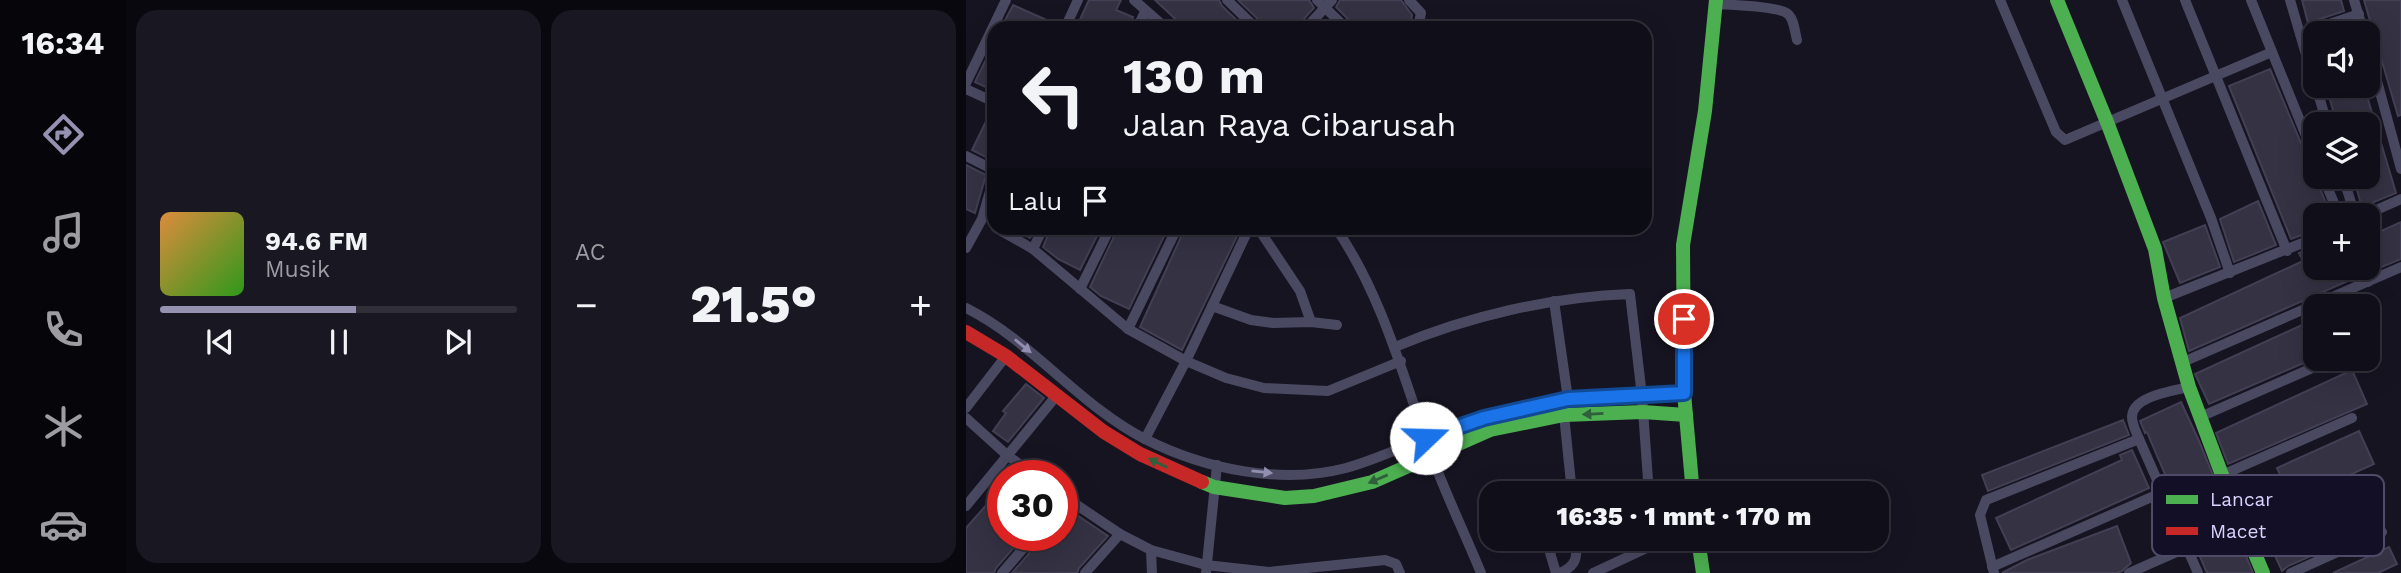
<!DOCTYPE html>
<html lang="id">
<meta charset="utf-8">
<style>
:root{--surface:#100f19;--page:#191822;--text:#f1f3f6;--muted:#9c9ca2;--line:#302f38;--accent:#9591b1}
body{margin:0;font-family:"Work Sans",sans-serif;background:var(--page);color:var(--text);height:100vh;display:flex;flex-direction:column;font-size:26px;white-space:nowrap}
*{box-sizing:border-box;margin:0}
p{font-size:23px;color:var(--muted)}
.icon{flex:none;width:38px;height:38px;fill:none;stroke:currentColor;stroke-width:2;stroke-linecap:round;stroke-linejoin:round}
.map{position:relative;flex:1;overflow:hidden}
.panel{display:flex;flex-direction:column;gap:10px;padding:10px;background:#09080e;width:840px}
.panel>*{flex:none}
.banner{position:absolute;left:21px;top:21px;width:665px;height:214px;border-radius:21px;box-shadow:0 7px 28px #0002,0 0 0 2px var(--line);background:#100f19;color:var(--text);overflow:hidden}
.tools{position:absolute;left:1337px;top:21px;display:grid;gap:14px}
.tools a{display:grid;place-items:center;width:77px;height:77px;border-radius:14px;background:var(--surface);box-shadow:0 7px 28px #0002,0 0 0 2px var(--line);font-size:35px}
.speed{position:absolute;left:21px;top:460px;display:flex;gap:14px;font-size:35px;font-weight:700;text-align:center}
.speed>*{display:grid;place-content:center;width:91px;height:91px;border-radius:50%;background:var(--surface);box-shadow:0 7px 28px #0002,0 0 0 2px var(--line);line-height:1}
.speed .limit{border:10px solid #d22;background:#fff;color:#111}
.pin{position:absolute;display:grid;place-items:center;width:60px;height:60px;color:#fff;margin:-30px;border:4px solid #fff;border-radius:50%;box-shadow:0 2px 7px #0007}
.me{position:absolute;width:77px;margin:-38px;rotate:69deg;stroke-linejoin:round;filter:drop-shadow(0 0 5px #0008)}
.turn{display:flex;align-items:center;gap:24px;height:147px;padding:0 21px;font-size:32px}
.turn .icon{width:91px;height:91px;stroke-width:2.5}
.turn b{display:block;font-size:49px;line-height:60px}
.then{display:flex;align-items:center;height:66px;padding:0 21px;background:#0003;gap:14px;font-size:26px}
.big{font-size:52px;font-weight:800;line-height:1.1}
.panel .card{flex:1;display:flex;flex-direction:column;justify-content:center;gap:10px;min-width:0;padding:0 24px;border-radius:21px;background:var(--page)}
.song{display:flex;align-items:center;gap:21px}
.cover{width:84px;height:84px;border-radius:10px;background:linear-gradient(135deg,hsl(30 70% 55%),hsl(110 70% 35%))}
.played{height:7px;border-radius:4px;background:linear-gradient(90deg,var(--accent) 55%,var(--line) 55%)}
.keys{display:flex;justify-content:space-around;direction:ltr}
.heat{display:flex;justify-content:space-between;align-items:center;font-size:38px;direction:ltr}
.panel .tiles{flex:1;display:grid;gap:10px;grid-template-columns:repeat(2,1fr)}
.trip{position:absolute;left:513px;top:481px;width:410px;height:70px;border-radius:21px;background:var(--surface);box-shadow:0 7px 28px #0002,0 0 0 2px var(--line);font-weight:800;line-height:70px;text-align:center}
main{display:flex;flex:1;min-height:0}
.dock{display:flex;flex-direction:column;width:126px;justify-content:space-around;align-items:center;background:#06060a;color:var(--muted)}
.dock .icon{width:49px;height:49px}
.dock .on{color:var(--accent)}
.dock b{font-size:32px;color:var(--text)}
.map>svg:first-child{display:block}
</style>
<main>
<nav class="dock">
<b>16:34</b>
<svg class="icon on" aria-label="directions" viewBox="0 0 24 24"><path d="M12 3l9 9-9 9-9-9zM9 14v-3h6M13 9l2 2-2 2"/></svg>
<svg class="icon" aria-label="music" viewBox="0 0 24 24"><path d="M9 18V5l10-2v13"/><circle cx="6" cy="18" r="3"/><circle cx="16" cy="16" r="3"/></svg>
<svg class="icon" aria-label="phone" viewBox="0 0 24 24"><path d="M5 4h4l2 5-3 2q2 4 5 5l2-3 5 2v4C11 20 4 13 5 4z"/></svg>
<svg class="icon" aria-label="climate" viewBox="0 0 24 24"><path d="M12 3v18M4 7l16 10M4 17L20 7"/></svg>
<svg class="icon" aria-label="car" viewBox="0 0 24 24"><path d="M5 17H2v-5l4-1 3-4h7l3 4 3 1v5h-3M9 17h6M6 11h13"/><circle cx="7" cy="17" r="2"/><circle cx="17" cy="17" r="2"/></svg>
</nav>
<section class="panel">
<div class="tiles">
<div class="card">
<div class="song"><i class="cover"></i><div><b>94.6 FM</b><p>Musik</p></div></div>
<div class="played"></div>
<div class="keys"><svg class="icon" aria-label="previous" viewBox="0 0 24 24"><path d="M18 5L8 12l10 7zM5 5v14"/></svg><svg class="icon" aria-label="pause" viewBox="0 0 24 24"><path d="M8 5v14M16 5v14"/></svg><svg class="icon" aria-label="next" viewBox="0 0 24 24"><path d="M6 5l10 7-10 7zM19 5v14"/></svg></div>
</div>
<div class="card"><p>AC</p>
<div class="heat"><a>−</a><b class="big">21.5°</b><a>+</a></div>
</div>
</div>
</section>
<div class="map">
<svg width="1435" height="573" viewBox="0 0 1435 573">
<rect width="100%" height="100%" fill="#161421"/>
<!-- building -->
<g fill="#343243" stroke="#433f54" stroke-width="2">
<path d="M 123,0 L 155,0 L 150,10 L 167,17 L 163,28 L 110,28 Z"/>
<path d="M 189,0 L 253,0 L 256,6 L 279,28 L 219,28 Z"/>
<path d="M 272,0 L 343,0 L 348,8 L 334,23 L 332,28 L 298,28 L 295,22 Z"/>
<path d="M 374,0 L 435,0 L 446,15 L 444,28 L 388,28 L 385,22 L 370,7 Z"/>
<path d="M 1336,0 L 1375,0 L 1378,11 L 1342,23 Z"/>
<path d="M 1398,0 L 1435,0 L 1435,115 L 1432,116 Z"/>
<path d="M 47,5 L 92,25 L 91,28 L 35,28 Z"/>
<path d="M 28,43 L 28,91 L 9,82 Z"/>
<path d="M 1304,69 L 1365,215 L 1349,215 L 1349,230 L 1325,239 L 1263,86 Z"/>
<path d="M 1360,86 L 1398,86 L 1430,193 L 1396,207 L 1387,177 L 1402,177 L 1402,124 L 1371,124 Z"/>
<path d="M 26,109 L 28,110 L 28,161 L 6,150 Z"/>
<path d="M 0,165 L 20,175 L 9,213 L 0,209 Z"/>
<path d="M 1292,201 L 1310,245 L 1268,262 L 1254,219 Z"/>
<path d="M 1435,222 L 1435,259 L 1406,271 L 1402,263 L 1402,237 Z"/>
<path d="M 1239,225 L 1254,267 L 1214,283 L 1197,242 Z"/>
<path d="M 45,228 L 69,228 L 64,238 Z"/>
<path d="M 85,228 L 135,228 L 114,270 L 92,259 L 77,247 Z"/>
<path d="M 152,228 L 202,228 L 163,309 L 135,296 L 124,287 Z"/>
<path d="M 219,228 L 275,228 L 216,350 L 174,327 Z"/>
<path d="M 1349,246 L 1349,268 L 1388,268 L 1391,277 L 1223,351 L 1214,318 L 1337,261 L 1333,253 Z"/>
<path d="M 1349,319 L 1349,358 L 1243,404 L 1229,374 Z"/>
<path d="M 1386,370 L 1401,404 L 1262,464 L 1250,433 Z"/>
<path d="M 60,384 L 78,398 L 42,442 L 27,431 L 40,413 L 37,411 Z"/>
<path d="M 1215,402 L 1233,441 L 1287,573 L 1241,573 L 1181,432 L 1179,433 L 1177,428 L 1174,421 Z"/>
<path d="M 1157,420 L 1163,435 L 1022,491 L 1016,475 Z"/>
<path d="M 1393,431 L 1408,464 L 1326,501 L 1311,468 Z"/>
<path d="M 1166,450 L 1183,488 L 1045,550 L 1030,518 L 1156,460 L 1154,455 Z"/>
<path d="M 37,486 L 37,536 L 58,536 L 30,568 L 28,573 L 0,573 L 0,528 Z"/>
<path d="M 1402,491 L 1417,524 L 1322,566 L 1316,571 L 1301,538 Z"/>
<path d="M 102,509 L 142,536 L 113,568 L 111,573 L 46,573 L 74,541 L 76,536 L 96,536 L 96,515 Z"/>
<path d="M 1151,526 L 1165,563 L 1156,571 L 1150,573 L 1036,573 L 1061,560 Z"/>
<path d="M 1423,547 L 1431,564 L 1412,573 L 1367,573 Z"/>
</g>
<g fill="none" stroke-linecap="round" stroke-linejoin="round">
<!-- street -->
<g stroke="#4a4962" stroke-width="10">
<path d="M 168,0 L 200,28"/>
<path d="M 261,0 L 290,28"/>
<path d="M 351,0 L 380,28"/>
<path d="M 443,0 L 455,13 L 452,28"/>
<path d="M 1034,0 L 1090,132 L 1099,140 L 1306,52"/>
<path d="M 1156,0 L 1245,218 L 1264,273"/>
<path d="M 1219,0 L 1321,251"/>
<path d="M 1285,0 L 1349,158"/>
<path d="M 1324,0 L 1349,85"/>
<path d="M 1388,0 L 1398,33"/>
<path d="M 750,4 C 763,5 813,6 822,14 C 828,19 829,33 831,40"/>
<path d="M 99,28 L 112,0"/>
<path d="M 171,28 L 179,12"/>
<path d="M 340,28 L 366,0"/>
<path d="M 1334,34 L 1393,14"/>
<path d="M 1402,48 L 1435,169"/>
<path d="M 0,83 L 40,0"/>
<path d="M 1350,86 L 1361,124"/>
<path d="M 0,89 L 28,102"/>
<path d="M 0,156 L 28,170"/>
<path d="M 1357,177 L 1373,215"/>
<path d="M 1377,177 L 1389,215"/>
<path d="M 1399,215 L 1435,199"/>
<path d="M 30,228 L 67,249 L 162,329 L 220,361 L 260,378 L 298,388 L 362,391 L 435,361"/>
<path d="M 292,228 L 334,291 L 345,322"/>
<path d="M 370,228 C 417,297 437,377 465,454 C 480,495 499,534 515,573"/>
<path d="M 0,248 L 16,219 L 28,177"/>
<path d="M 67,249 L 77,228"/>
<path d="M 1396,268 L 1402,282"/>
<path d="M 114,289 L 144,228"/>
<path d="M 1198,298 L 1349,238"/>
<path d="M 588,301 L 602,399"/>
<path d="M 246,306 L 285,320 L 307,323 L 345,322 L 371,325"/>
<path d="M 0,308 C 66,341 114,406 179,439 C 238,469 315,485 380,468 C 417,458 452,439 489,427 C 508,420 530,414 550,410 C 606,397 661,397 718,393"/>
<path d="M 162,329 L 211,228"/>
<path d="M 429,347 C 502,316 585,297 664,294 L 676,396 L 683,494"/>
<path d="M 1217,362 L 1435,267"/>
<path d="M 1223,387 C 1207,391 1166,396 1166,417 C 1166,424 1170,432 1173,439 L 1232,573"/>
<path d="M 0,408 L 40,356"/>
<path d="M 598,415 L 606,493 L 599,494"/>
<path d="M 1234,417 L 1367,359"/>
<path d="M 0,418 L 42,456 L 70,476"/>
<path d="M 179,439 L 220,361 L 283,228"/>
<path d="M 1256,475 L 1386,418"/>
<path d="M 96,495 L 154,534 L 185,550 L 240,565 L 303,572 L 419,560 L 430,564 L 434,573"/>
<path d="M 0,506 L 91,395"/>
<path d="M 1280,532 L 1385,482"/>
<path d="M 580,539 L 590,573"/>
<path d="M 185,550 L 186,573"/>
<path d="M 1026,567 L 1197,492"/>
<path d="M 36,573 L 68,536"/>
<path d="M 119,573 L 154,534"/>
<path d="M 240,573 L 251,465"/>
<path d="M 594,573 C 612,565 611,556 610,539"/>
<path d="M 627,573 L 700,539"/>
<path d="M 1028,573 L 1014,515 L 1020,500 L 1173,439"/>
<path d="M 1163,573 L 1222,547"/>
<path d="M 1325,573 L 1416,532"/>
</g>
<!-- fast -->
<g stroke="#4caf50" stroke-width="14">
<path d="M 1091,0 L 1141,122 L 1189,249 L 1198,298 L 1223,387 L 1256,475 L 1297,573"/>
<path d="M 236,482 L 248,487 L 319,498 L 348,496 L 406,482 L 524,430 L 598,415 L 677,412 L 720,415"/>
<path d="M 727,494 L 718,393 L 717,245 L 739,111 L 750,0"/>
<path d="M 732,539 L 737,573"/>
</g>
<!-- jam -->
<path stroke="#c62828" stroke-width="14" d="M 0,332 L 40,356 L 138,432 L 174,454 L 236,482"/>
</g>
<!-- one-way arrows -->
<defs><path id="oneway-solid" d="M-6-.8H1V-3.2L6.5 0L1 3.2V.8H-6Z" transform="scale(1.75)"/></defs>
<g fill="#928eb0">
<use href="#oneway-solid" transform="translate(57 346) rotate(39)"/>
<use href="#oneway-solid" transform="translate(296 472) rotate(6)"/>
</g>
<g fill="#305f3b">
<use href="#oneway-solid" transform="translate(627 414) rotate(177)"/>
<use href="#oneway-solid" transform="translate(192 463) rotate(-154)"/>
<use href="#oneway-solid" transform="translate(412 479) rotate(157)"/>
</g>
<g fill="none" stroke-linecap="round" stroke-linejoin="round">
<defs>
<path id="route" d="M 460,438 L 518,418 L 602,399 L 718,393 L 718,319"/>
</defs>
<!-- route casing -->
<use href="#route" stroke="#114b97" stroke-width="18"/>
<!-- route -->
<use href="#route" stroke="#1a73e8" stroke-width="12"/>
</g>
<!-- legend -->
<rect x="1186" y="475" width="232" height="81" rx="10" fill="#130f26" stroke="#4e4a67" stroke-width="2"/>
<rect x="1200" y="495" width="32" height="9" fill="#4caf50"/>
<rect x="1200" y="527" width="32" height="8" fill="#c62828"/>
<g font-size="19" fill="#d9d4ff">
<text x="1244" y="506">Lancar</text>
<text x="1244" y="538">Macet</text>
</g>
</svg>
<div class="tools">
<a><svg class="icon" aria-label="sound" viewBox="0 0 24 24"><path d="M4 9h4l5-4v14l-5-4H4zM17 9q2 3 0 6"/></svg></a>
<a><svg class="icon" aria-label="layers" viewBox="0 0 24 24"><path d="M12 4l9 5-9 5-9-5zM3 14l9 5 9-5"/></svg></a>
<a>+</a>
<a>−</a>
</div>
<div class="speed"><div class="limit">30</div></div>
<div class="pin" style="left:718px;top:319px;background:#d93025"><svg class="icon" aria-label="arrive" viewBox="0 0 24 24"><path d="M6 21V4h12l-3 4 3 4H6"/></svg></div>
<svg class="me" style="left:460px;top:438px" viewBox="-20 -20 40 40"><circle r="19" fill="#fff"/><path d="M0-13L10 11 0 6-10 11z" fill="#1a73e8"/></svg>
<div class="trip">16:35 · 1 mnt · 170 m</div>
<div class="banner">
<div class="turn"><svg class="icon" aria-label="left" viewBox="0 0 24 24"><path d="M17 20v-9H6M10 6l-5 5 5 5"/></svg><div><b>130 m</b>Jalan Raya Cibarusah</div></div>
<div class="then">Lalu<svg class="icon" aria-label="arrive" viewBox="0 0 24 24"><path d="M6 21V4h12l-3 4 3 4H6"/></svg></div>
</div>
</div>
</main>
